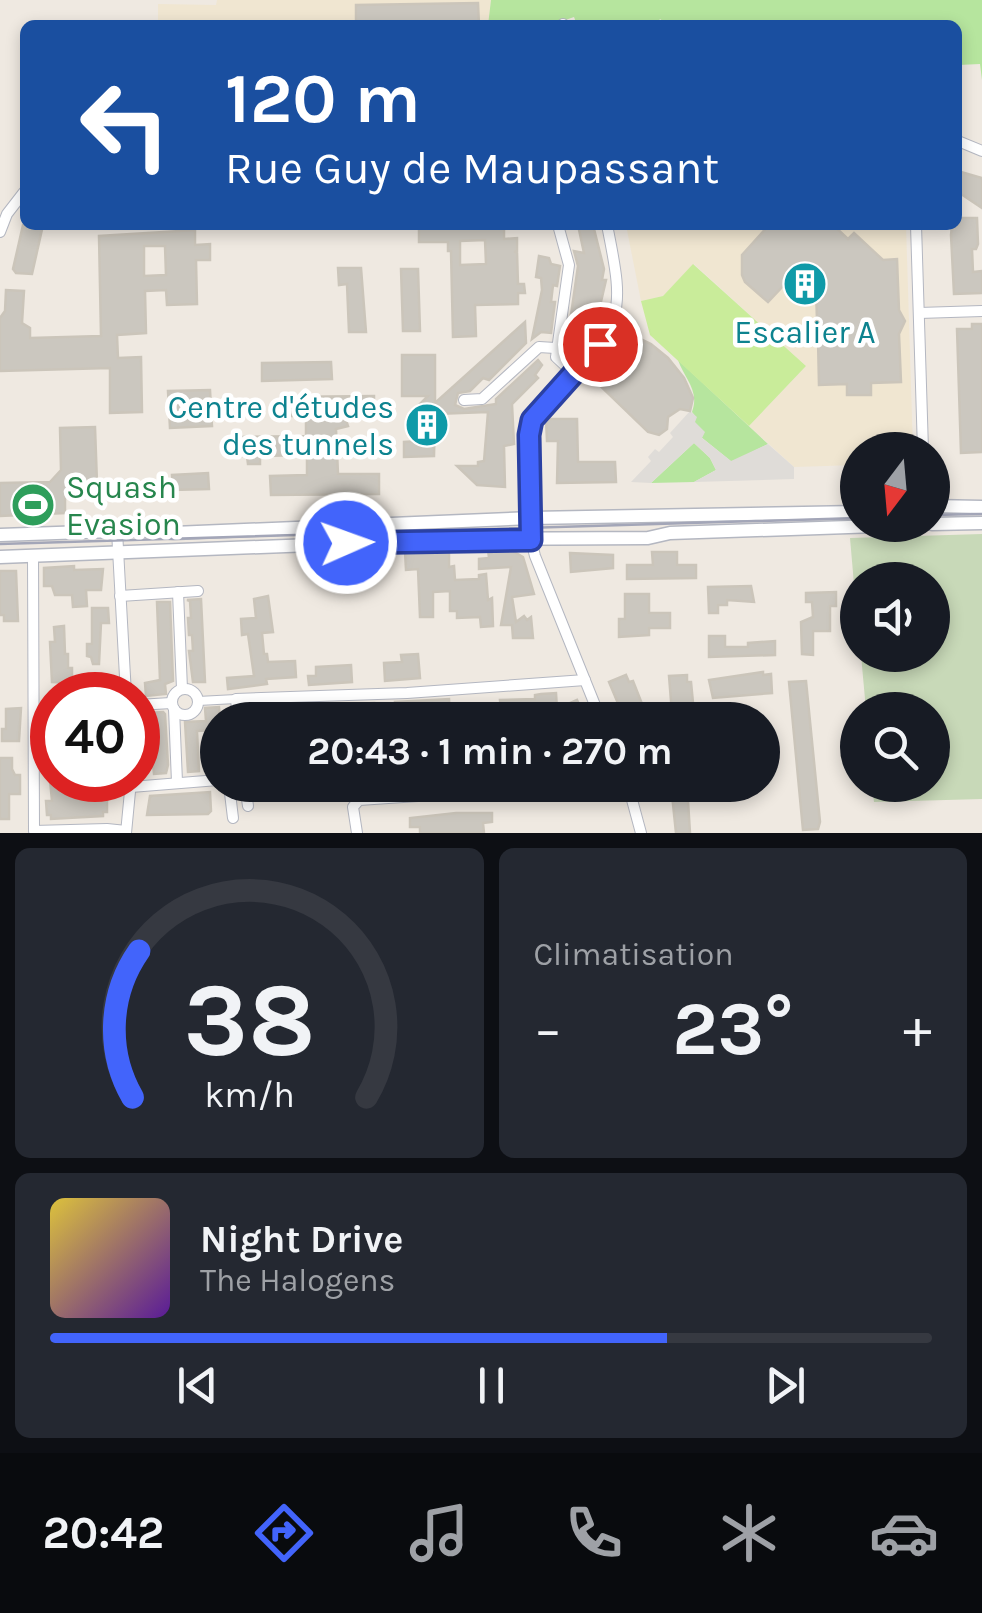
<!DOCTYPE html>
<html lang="fr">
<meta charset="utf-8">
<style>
:root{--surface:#171b24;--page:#242831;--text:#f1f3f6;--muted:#9ea1a6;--line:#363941;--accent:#4264fb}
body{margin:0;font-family:Karla,sans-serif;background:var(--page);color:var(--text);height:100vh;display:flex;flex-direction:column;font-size:38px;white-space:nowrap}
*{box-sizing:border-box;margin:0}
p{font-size:32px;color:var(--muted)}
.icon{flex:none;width:55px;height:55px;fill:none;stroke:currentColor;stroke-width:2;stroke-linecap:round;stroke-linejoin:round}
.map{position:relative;height:833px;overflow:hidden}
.side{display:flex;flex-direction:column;gap:15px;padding:15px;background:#0d0f14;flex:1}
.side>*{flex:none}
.top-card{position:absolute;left:20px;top:20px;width:942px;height:210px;border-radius:15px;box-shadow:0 5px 15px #0003;background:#1a4fa0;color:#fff;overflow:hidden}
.needle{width:65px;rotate:196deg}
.tools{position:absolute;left:840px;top:432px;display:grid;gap:20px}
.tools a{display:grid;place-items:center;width:110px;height:110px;border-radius:50%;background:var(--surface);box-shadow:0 5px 15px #0003;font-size:50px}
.speed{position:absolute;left:30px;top:672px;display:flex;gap:20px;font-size:50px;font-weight:700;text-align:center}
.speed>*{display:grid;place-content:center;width:130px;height:130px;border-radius:50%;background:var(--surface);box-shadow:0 5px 15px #0003;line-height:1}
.speed .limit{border:15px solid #d22;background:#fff;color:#111}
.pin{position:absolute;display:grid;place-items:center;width:85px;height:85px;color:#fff;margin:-42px;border:5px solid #fff;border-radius:50%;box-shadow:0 2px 10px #0007}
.me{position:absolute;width:110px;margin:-55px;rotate:88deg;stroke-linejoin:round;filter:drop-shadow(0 0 8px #0008)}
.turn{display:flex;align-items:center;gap:35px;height:210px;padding:0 40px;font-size:45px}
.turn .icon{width:130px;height:130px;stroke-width:2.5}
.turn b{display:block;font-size:70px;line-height:85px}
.big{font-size:75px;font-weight:700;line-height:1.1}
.side .widget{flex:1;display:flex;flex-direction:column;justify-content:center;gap:15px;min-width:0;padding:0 35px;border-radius:15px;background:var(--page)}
.side .dial{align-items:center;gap:0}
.dial svg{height:260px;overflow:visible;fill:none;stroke:var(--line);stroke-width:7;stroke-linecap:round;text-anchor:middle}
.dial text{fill:var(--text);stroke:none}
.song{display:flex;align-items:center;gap:30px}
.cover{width:120px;height:120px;border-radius:15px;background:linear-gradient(135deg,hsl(50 70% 55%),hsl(270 70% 35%))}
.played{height:10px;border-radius:5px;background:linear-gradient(90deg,var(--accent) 70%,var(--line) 70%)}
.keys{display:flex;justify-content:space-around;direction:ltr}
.heat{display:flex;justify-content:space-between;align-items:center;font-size:55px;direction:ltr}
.side .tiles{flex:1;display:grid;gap:15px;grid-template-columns:1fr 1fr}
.widget:last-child{grid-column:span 2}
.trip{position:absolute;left:200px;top:702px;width:580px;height:100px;border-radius:50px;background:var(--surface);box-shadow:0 5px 15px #0003;font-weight:700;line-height:100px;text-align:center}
.tab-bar{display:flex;height:160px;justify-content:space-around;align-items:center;background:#090b0e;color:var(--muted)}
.tab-bar .icon{width:70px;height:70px}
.tab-bar .selected{color:var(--accent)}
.tab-bar b{font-size:45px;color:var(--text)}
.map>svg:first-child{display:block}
</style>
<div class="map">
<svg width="982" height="833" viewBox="0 0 982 833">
<rect width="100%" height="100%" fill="#efe9e1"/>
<!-- education -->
<g fill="#f0e6d1">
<path d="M 217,0 L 491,0 L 488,25 L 158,25 L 158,4 L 216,5 Z"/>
<path d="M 626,225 L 906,225 L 913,450 L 858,450 L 857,465 L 794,467 L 749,426 L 806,366 L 694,264 L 663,296 L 641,301 Z"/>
</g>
<!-- green -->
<g fill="#b6e59e">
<path d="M 491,0 L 982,0 L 982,80 L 980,64 L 958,65 L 958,25 L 669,25 L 660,19 L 656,25 L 577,25 L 574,17 L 551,25 L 488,25 Z"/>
<path d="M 678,360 L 768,444 L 732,462 L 701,437 L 694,421 L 696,417 L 692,412 C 700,390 684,378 678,360 Z"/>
<path d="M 694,443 L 710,458 L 716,470 L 694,482 L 651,483 Z"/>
</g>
<!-- cemetery -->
<path fill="#c8d9b8" d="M 982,534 L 982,799 L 874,802 L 872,785 L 932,785 L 932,710 L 866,710 L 861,655 L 932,655 L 932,580 L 858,580 L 857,619 L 850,538 Z"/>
<!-- pitch -->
<path fill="#c9ec9a" d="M 693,264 L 806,366 L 749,426 L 650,335 L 641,301 L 663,296 Z"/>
<!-- plaza -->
<path fill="#dfdcd8" d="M 690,411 L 697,417 L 695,422 L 705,432 L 702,438 L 731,461 L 768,444 L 794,467 L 794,479 L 694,482 L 716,470 L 710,458 L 694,443 L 651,483 L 631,482 L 651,461 L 648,457 L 655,449 L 659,452 L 673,437 L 670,433 Z"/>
<!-- building -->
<g fill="#cbc7bf" stroke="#cbc5ba" stroke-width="2.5" fill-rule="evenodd">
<path d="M 478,3 L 479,25 L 356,25 L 356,5 Z"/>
<path d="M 961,172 L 982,178 L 982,208 L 958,192 Z"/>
<path d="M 958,218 L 977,218 L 978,244 L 976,249 L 972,249 L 973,272 L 982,271 L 982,293 L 954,294 L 951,235 L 952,225 L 958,225 Z"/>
<path d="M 23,225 L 43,225 L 32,274 L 16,273 L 13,269 Z"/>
<path d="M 504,225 L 504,239 L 517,238 L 517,251 L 514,252 L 517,252 L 518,284 L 524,284 L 525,293 L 518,293 L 518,304 L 475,305 L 476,336 L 453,337 L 451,251 L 448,251 L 448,242 L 419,242 L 419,227 ZM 485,240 L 486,264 L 460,265 L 460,241 Z"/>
<path d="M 578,225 L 593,225 L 604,269 L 602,280 L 606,280 L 594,332 L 572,358 L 566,351 L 570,344 L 567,343 L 578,266 L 574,251 L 584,253 Z"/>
<path d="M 769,225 L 833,225 L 848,239 L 854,233 L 883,260 L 897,259 L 899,310 L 905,321 L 899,334 L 901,382 L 871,383 L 871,395 L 847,395 L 847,384 L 819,385 L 818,339 L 808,330 L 817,320 L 816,289 L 802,287 L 801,267 L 768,302 L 745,282 L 742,275 L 742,255 Z"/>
<path d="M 195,230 L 195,245 L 210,244 L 210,260 L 196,260 L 197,304 L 167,305 L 166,290 L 145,291 L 146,333 L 117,335 L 118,358 L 141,357 L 142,412 L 110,413 L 110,368 L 0,371 L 0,318 L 5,311 L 6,290 L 24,291 L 22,323 L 30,328 L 30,338 L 101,336 L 99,236 ZM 144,246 L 165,246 L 166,275 L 144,276 Z"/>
<path d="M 539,256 L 549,258 L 551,264 L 560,266 L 557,286 L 553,285 L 551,302 L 555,302 L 551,333 L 541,332 L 532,339 L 542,290 L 541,278 L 536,277 Z"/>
<path d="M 338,268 L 361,268 L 366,332 L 349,332 L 347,284 L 339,285 Z"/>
<path d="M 401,269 L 418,269 L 420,331 L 403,331 Z"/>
<path d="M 525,322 L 526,343 L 489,380 L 483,378 L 470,391 L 458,393 L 455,405 L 464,409 L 496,404 L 496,399 L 538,360 L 542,365 L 535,375 L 538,378 L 512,404 L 514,444 L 504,446 L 505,487 L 477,485 L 457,466 L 478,466 L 478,462 L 484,461 L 488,412 L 435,414 L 434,456 L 404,457 L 404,442 L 420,441 L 420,412 L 415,409 L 428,396 L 402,396 L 402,355 L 435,355 L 435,403 Z"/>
<path d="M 972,324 L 982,324 L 982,452 L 961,453 L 957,329 L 972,329 Z"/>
<path d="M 628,333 L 651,344 L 668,358 L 684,378 L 693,398 L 690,411 L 680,409 L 668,417 L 667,429 L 659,435 L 648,432 L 588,374 Z"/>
<path d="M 331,362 L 332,379 L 262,381 L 262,363 Z"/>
<path d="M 210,390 L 212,426 L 170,428 L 168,391 Z"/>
<path d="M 374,396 L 374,413 L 344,414 L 348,426 L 336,429 L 338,474 L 379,474 L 379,494 L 271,495 L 270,476 L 307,475 L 307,455 L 260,456 L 260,464 L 248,464 L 247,456 L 240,456 L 240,437 L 306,436 L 306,416 L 284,416 L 283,397 Z"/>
<path d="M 546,419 L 577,419 L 578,462 L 615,462 L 616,482 L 557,483 L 558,441 L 547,441 Z"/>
<path d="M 95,427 L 97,483 L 76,483 L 65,496 L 65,513 L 0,516 L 0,483 L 50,482 L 61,470 L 60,428 Z"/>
<path d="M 208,473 L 209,489 L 173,490 L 172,475 Z"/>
<path d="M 488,549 L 509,549 L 523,557 L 534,594 L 512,597 L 516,622 L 524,616 L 527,620 L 531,617 L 533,638 L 513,638 L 512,625 L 501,625 L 511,567 L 479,569 L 479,559 L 489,558 Z"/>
<path d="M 449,550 L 449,567 L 454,566 L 455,580 L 479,579 L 479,575 L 486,574 L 488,600 L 492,598 L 493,626 L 481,627 L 480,617 L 457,618 L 457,611 L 450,611 L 450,591 L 433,592 L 433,617 L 420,617 L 418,569 L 406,570 L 405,551 Z"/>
<path d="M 652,552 L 677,552 L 677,565 L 696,565 L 696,578 L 627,579 L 627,565 L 653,565 Z"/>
<path d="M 570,553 L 613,555 L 613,568 L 571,572 Z"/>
<path d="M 74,566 L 74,570 L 103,569 L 101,590 L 86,590 L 87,606 L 73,607 L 72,595 L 55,595 L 52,586 L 44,586 L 44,568 Z"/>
<path d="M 0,571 L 16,571 L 18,621 L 4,621 L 4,615 L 0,615 Z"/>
<path d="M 751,586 L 754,602 L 727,600 L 727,605 L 718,605 L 718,613 L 709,613 L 708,587 Z"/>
<path d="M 836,592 L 836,606 L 830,606 L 830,631 L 813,631 L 813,655 L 802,654 L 801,622 L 813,617 L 812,602 L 806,602 L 806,593 Z"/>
<path d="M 625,594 L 649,594 L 649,613 L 670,613 L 670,628 L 649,628 L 649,635 L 619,637 L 619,619 L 625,619 Z"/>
<path d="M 268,596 L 273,632 L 262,633 L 264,654 L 267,654 L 268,662 L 295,661 L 296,677 L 266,679 L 267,684 L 228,689 L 227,678 L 254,676 L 248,634 L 242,635 L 241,619 L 256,618 L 254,599 Z"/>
<path d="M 201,599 L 205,682 L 193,682 L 189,651 L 193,651 L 192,635 L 189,635 L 188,618 L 191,618 L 190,601 L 187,600 Z"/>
<path d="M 157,602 L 170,602 L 173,681 L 165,684 L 166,694 L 146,696 L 145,683 L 160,680 Z"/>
<path d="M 92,608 L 108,608 L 109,623 L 101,623 L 99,664 L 93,664 L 91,657 L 87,656 L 87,644 L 92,644 Z"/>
<path d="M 64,626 L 65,654 L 68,654 L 68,668 L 72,668 L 72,683 L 52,682 L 50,642 L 55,642 L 54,627 Z"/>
<path d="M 709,636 L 725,636 L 725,647 L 748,647 L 748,643 L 775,641 L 775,655 L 709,657 Z"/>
<path d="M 418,654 L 420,678 L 385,681 L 384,663 L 402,662 L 401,655 Z"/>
<path d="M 351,665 L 352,682 L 309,685 L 308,676 L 316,676 L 316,667 Z"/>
<path d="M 763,672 L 763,675 L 771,674 L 772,693 L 713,698 L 709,680 Z"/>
<path d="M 626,675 L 629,682 L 633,681 L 644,709 L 641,710 L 645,720 L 625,720 L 609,682 Z"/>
<path d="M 687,675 L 687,682 L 691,682 L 693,703 L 690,704 L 690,711 L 672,713 L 669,676 Z"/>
<path d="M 806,681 L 820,822 L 818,829 L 803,830 L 789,682 Z"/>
<path d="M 556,693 L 557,709 L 577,700 L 586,720 L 572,720 L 569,712 L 546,714 L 546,718 L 542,720 L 524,718 L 524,712 L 501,714 L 500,700 L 535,699 L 535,695 L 541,694 Z"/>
<path d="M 449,699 L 450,719 L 441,719 L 441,716 L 396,720 L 395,702 Z"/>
<path d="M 374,703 L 373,714 L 309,718 L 308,706 Z"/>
<path d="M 219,707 L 220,720 L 217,720 L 215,730 L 197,731 L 199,771 L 188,772 L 185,722 L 206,721 L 205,708 Z"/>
<path d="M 21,708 L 19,741 L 2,741 L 2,729 L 6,729 L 6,709 Z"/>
<path d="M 163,712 L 165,714 L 168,765 L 166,773 L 154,774 L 148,713 Z"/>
<path d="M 0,758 L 12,758 L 12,769 L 15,775 L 20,775 L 20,794 L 9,794 L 9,819 L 0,819 Z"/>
<path d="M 50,780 L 75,780 L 75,798 L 107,798 L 107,812 L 103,812 L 103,816 L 51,819 L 51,815 L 47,815 L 46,801 L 52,801 Z"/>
<path d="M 671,785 L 687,785 L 690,833 L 676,833 Z"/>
<path d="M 210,792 L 211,811 L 208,814 L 147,815 L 150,796 Z"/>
<path d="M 456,813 L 492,813 L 492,822 L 483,823 L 484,833 L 420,833 L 420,827 L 410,827 L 410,818 Z"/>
</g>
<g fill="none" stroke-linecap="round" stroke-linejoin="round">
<defs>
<path id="pedestrian" d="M 198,701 L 236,699"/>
<g id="minor">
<path d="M 563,24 L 563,25"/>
<path d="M 958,141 L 982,151"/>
<path d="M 558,225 L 569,265 L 556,357 L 573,373"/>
<path d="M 916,225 L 923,450"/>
<path d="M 0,232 L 7,214 L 24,192"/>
<path d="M 919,313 L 982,311"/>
<path d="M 464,400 L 482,399 L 539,347 L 555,348"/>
<path d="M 117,531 L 126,695"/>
<path d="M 33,556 L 34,831 L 107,829 L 126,831"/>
<path d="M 178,592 L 182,689"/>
<path d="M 120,596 L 198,591"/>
<circle cx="185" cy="702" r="13"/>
<path d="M 138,705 L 171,703"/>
<path d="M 174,709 L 177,782"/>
<path d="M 238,720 L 236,699 L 407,693 L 585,680"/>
<path d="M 601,720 L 535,556 L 531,540 L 529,435 C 533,415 543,404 557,390 C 623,322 626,318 607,225"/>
<path d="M 229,785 L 233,818"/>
<path d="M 245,785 L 248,806"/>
<path d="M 628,785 L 641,833"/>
<path d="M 131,787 L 218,780"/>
<path d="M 126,833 L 131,781"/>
<path d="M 357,833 L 353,807 L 359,800 L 579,785"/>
</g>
<g id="tertiary">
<path d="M 932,506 L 982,507"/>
<path d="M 932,524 L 982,523"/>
<path d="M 0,535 L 141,530 L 174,533 L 532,518 L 858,512"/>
<path d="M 0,557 L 465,539 L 648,538 L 670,533 L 906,525"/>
</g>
</defs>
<!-- pedestrian casing -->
<use href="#pedestrian" stroke="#b4b7c1" stroke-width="10"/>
<!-- minor casing -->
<use href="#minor" stroke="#b4b7c1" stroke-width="12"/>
<!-- tertiary casing -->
<use href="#tertiary" stroke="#b4b7c1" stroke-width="15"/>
<!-- pedestrian -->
<use href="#pedestrian" stroke="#fff" stroke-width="8"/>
<!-- minor -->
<use href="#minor" stroke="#fff" stroke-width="10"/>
<!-- tertiary -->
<use href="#tertiary" stroke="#fff" stroke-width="12"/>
<!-- tram -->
<g stroke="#a3a6b8" stroke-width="2.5">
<path d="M 932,515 L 982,514"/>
<path d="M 0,544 L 858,518"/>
</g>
</g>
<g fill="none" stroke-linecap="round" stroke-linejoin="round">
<defs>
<path id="route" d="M 346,543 L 531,540 L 529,435 L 532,420 L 600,344"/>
</defs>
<!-- route casing -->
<use href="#route" stroke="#2b41a3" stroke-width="25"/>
<!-- route -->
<use href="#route" stroke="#4264fb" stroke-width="18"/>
</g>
<!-- icons -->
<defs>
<symbol id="building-disc" viewBox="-11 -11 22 22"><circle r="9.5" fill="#0f9aa8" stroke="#fff"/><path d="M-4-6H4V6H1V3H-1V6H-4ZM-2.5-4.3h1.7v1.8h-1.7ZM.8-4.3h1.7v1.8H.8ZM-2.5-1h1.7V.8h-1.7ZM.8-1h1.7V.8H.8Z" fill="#fff"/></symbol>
<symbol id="stadium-disc" viewBox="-11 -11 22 22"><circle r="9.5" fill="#2e9e5b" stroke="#fff"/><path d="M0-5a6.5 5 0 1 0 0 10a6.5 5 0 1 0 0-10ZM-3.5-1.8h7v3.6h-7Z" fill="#fff"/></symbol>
</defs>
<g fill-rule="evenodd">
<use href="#building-disc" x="780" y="259" width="50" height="50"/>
<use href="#building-disc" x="402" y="400" width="50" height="50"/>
<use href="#stadium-disc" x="8" y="480" width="50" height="50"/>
</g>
<g text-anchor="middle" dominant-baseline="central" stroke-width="9" stroke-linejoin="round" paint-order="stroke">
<!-- culture labels -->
<g font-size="32" fill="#0d838f" stroke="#fff">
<text x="805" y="332">Escalier A</text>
<text x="394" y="407" text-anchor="end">Centre d'études<tspan x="394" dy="37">des tunnels</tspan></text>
</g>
<!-- leisure labels -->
<g font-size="32" fill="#27864d" stroke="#fff" text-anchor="start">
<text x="66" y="487">Squash<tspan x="66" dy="37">Evasion</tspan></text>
</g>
</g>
</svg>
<div class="tools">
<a><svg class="needle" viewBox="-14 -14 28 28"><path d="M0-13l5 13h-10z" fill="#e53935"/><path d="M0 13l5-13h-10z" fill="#9ea1a6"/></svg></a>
<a><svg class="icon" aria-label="sound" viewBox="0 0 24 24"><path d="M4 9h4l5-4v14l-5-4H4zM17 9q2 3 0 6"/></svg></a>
<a><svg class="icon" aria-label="search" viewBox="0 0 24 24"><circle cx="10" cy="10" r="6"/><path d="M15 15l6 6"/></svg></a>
</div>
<div class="speed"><div class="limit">40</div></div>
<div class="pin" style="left:600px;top:344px;background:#d93025"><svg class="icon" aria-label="arrive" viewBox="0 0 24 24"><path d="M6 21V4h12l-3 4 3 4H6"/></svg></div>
<svg class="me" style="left:346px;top:543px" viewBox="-20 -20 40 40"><circle r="17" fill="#4264fb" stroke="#fff" stroke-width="3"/><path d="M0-11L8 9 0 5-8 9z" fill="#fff"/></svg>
<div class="trip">20:43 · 1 min · 270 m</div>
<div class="top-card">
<div class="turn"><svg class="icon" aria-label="left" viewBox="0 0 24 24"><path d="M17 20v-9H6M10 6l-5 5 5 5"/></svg><div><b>120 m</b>Rue Guy de Maupassant</div></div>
</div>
</div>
<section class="side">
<div class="tiles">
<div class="widget dial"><svg viewBox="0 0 100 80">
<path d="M14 69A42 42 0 1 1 86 69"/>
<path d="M14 69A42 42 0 0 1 16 24" stroke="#4264fb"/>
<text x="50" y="56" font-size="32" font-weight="700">38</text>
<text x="50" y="72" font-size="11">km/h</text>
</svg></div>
<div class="widget"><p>Climatisation</p>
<div class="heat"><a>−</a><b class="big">23°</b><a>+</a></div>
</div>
<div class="widget">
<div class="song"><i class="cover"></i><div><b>Night Drive</b><p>The Halogens</p></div></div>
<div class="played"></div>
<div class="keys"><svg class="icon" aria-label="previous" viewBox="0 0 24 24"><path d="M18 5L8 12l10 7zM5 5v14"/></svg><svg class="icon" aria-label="pause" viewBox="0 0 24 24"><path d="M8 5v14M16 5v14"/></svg><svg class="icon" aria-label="next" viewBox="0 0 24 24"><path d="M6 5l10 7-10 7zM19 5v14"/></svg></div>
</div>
</div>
</section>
<nav class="tab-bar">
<b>20:42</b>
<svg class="icon selected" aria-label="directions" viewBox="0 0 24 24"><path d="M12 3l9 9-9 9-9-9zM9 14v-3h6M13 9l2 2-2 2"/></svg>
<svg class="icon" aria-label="music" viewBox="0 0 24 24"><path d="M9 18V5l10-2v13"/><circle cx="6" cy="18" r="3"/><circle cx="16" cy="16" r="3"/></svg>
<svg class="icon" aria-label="phone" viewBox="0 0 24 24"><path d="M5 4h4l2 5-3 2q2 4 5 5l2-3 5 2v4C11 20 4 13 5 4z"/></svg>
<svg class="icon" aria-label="climate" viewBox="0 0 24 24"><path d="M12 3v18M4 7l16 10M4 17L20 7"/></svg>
<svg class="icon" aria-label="car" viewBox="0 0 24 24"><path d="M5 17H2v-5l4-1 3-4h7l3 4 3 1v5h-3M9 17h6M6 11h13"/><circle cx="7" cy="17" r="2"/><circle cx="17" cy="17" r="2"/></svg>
</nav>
